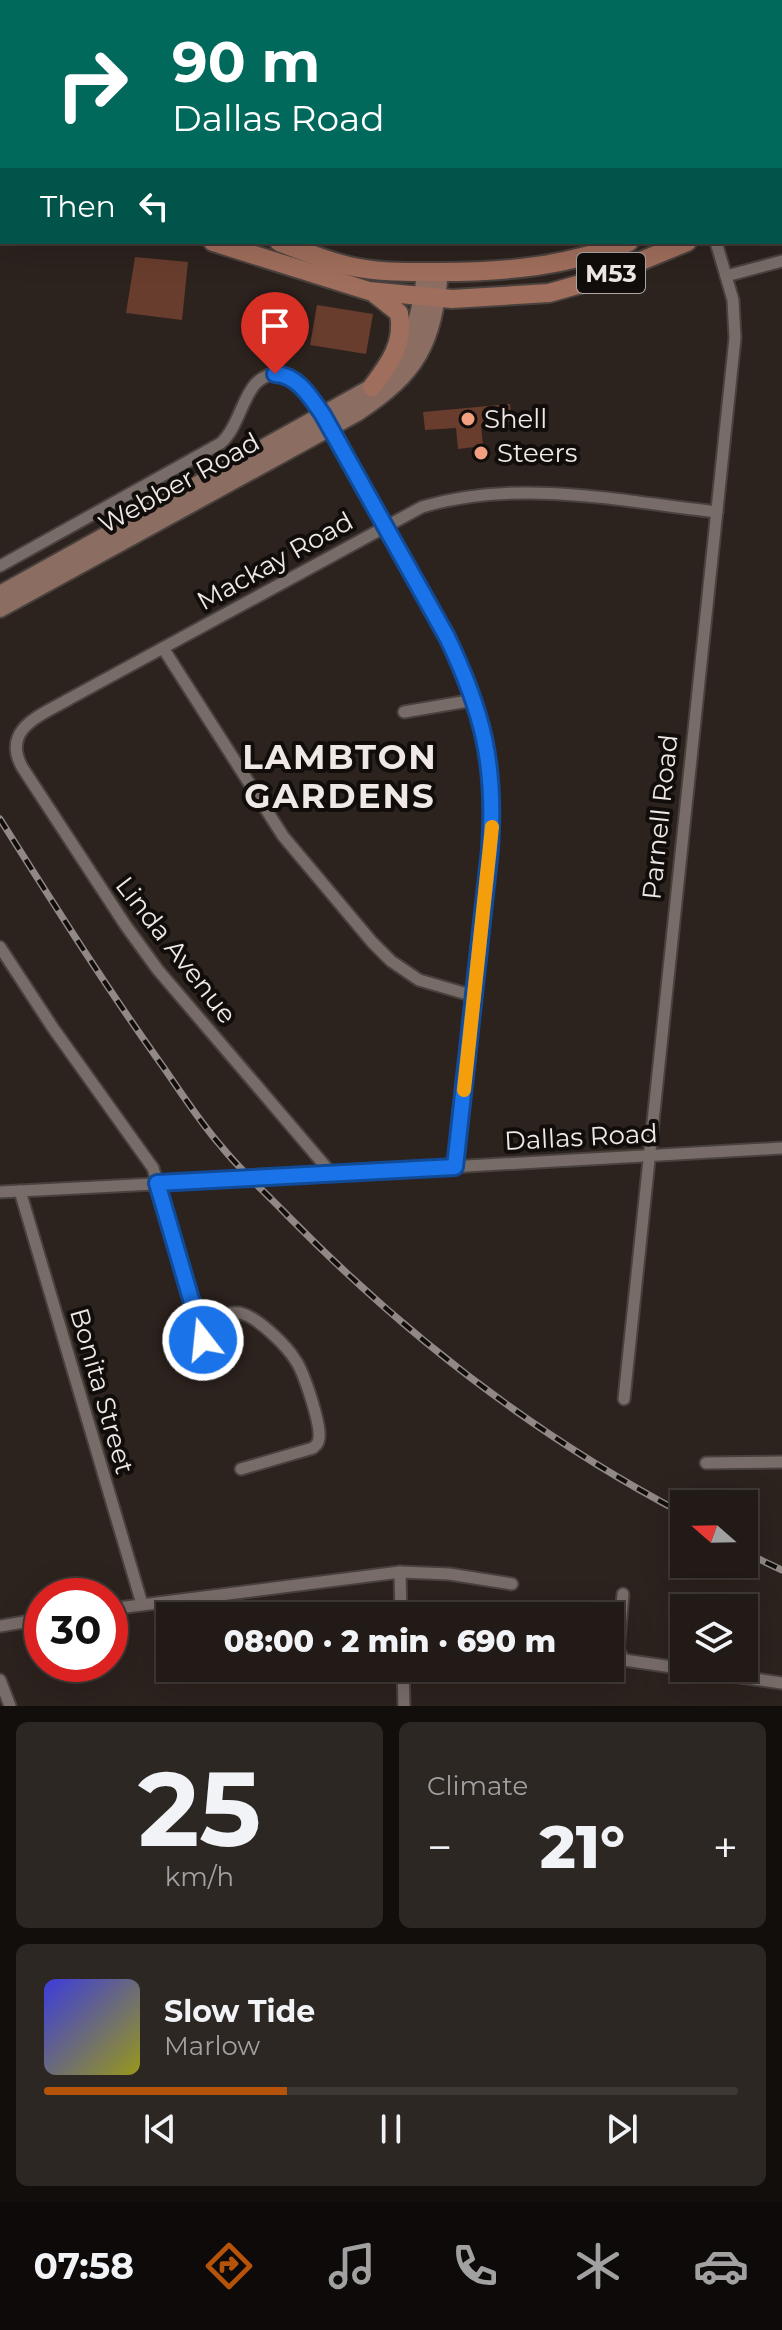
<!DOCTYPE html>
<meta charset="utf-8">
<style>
:root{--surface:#211a16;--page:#2d2723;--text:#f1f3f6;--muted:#a2a1a1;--line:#3e3835;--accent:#b45309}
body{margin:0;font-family:Montserrat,sans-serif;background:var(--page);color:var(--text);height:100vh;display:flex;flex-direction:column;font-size:30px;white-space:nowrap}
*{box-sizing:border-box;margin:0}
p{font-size:26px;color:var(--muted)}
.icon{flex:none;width:44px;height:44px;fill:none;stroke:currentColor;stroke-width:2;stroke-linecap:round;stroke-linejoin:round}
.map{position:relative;height:1706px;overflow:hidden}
.panel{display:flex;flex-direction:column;gap:16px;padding:16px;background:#120e0c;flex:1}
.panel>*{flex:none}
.guide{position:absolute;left:0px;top:0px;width:782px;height:244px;box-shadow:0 8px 32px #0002,0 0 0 2px var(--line);background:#00695c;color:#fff;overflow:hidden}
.needle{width:52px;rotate:290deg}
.tools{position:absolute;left:670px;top:1490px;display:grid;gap:16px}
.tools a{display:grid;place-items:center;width:88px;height:88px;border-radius:0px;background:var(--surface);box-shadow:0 8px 32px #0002,0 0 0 2px var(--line);font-size:40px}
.speed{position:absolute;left:24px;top:1578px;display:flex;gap:16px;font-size:40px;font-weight:700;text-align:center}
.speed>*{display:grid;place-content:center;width:104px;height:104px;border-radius:50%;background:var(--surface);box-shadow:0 8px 32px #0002,0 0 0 2px var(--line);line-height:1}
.speed .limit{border:12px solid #d22;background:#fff;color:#111}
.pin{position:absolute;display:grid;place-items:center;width:68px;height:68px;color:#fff;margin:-82px -34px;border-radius:50% 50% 50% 0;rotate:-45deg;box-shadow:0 0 8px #0007}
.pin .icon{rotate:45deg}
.me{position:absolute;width:88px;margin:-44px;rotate:344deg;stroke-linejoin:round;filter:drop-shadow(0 0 6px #0008)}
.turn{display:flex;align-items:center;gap:28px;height:168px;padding:0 40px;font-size:36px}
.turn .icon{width:104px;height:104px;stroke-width:2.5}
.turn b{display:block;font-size:56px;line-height:68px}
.then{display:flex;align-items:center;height:76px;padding:0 40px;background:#0003;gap:16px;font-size:30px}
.big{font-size:60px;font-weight:800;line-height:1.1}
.panel .tile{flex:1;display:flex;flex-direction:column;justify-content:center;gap:12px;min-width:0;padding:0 28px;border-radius:12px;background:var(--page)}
.panel .dial{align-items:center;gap:0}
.dial b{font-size:104px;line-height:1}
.song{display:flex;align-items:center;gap:24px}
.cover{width:96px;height:96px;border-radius:12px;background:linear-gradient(135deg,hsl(240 70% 55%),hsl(60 70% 35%))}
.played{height:8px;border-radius:4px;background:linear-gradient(90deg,var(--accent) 35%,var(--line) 35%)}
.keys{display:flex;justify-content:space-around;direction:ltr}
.heat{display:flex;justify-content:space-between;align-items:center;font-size:44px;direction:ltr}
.panel .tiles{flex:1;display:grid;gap:16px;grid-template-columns:1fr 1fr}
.tile:last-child{grid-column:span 2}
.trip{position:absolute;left:156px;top:1602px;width:468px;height:80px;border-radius:0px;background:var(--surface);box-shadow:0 8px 32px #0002,0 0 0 2px var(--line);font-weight:800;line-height:80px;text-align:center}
.dock{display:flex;height:128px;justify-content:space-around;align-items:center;background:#0d0a09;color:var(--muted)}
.dock .icon{width:56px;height:56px}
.dock .current{color:var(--accent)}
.dock b{font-size:36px;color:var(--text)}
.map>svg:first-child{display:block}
</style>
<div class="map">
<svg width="782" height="1706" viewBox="0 0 782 1706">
<rect width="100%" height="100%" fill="#2c221e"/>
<!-- building -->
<g fill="#683d2d">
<path d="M 135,257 L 188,262 L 182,320 L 126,313 Z"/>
<path d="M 317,305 L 373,314 L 366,354 L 310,345 Z"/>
<path d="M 510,404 L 512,422 L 481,424 L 483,446 L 458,449 L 456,428 L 425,430 L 423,412 Z"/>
</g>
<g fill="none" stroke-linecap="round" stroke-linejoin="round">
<defs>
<g id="minor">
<path d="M 780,122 L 782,122"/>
<path d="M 726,276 L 782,261"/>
<path d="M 0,566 L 221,443 C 245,421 243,372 280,374 C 290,375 298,383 305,390 C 338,427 361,483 385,526 C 416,585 455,641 476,704 C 489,743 493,783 492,824 L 455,1167"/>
<path d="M 163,648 L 283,836 L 372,942 L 391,961 L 419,980 L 474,996"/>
<path d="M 404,712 L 474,700"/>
<path d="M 0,947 L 53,1028 L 153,1168 L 203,1340"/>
<path d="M 332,1174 L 158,970 L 126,926 L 22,767 C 1,728 42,715 69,699 L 422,507 C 517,478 620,501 717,512"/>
<path d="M 275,1177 L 782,1148"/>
<path d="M 20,1191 L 142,1604"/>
<path d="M 0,1192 L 231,1180"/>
<path d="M 199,1323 C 211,1319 227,1311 240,1313 C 258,1317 287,1346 296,1361 C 304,1373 321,1424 319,1438 C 318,1444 317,1444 313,1448 L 241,1469"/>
<path d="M 624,1399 L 735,338 L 733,300 L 716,242"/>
<path d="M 706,1463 L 782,1462"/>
<path d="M 400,1572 L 401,1616"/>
<path d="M 623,1594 L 618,1650 L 624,1660 L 782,1683"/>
<path d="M 110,1609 L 400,1572 L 449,1574 L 512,1584"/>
<path d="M 0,1626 L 42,1619"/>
<path d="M 403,1668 L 404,1706"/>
<path d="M 0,1680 L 10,1706"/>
</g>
<g id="secondary">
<path d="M 771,2 L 771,0"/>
<path d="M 0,594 L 372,387 C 410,355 420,321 425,273"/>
<path d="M 0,609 L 357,413 C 418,373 433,344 440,272"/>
</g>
<g id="primary">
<path d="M 780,190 L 782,190"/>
<path d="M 0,193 L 2,193"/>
<path d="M 0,211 L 2,211"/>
<path d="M 780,216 L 782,215"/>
<path d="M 213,242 L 369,291 L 452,299 L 549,293 L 595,280 L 687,242"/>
<path d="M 279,242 C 302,251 324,260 349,266 C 379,273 410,272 441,272 C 506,272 568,266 629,242"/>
<path d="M 372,387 C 389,364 405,343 399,313 L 375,294"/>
</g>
</defs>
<!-- minor casing -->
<use href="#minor" stroke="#49413d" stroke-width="15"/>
<!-- secondary casing -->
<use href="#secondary" stroke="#49413d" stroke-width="20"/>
<!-- primary casing -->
<use href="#primary" stroke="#49413d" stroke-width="22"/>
<!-- minor -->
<use href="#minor" stroke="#786c68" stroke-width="11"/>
<!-- secondary -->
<use href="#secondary" stroke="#8c6d62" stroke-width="16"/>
<!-- primary -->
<use href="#primary" stroke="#a06e5c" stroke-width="18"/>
<defs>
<g id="rail">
<path d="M 0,819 C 53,903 106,987 164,1068 C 182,1094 200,1122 221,1146 C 241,1171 266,1193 288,1216 C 404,1334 537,1437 684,1514"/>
<path d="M 744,1552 L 782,1570"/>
</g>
</defs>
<!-- rail casing -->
<use href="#rail" stroke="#918986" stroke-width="7"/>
<!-- rail -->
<use href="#rail" stroke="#110d0b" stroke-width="4" stroke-dasharray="12" stroke-linecap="butt"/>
<defs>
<path id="minor-bridge" d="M 231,1180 L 275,1177"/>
</defs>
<!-- minor-bridge casing -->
<use href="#minor-bridge" stroke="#49413d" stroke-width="15" stroke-linecap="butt"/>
<!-- minor-bridge -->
<use href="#minor-bridge" stroke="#786c68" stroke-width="11"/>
</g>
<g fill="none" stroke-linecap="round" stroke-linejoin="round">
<defs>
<path id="route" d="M 203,1340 L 157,1183 L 455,1167 L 490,849 C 496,765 483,712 447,637 L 323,415 C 311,398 298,375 275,374"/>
</defs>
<!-- route casing -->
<use href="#route" stroke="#114b97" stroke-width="20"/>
<!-- route -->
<use href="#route" stroke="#1a73e8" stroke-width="14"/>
<!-- slow -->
<path stroke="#f59e0b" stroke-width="14" d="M 464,1090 L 492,827"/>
</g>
<!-- markers -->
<g fill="#f2a081" stroke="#110d0b" stroke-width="3">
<circle cx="468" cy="419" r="8"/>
<circle cx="481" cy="453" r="8"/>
</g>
<g text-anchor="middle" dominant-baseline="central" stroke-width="8" stroke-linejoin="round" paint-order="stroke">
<!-- shield labels -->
<rect fill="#110d0b" stroke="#aca6a4" stroke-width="2" x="577" y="253" width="68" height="40" rx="6"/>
<g font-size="24" font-weight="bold" fill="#efe8e6">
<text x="611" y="273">M53</text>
</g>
<!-- poi labels -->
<g font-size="26" fill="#efe8e6" stroke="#110d0b" text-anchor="start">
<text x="484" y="419">Shell</text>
<text x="497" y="453">Steers</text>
</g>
<!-- street labels -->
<g font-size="26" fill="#efe8e6" stroke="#110d0b">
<text transform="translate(179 483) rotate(-29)">Webber Road</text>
<text transform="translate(275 561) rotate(-29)">Mackay Road</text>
<text transform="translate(660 817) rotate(-84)">Parnell Road</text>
<text transform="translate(176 950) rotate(52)">Linda Avenue</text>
<text transform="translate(581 1137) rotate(-3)">Dallas Road</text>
<text transform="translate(102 1391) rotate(74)">Bonita Street</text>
</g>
<!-- district labels -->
<g font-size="34" font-weight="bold" letter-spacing="2" fill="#efe8e6" stroke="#110d0b">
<text x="340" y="757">LAMBTON<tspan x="340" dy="39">GARDENS</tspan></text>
</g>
</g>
</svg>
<div class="tools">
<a><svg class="needle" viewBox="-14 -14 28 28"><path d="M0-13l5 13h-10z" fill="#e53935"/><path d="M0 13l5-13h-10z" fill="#a2a1a1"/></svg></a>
<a><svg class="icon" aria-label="layers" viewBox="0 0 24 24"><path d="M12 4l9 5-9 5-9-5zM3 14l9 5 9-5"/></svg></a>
</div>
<div class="speed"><div class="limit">30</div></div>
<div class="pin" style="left:275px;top:374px;background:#d93025"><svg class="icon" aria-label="arrive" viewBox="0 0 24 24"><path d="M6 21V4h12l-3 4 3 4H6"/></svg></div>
<svg class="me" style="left:203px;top:1340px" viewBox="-20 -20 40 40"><circle r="17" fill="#1a73e8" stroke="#fff" stroke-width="3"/><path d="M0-11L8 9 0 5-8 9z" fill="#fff"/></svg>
<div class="trip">08:00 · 2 min · 690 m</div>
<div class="guide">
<div class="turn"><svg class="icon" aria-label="right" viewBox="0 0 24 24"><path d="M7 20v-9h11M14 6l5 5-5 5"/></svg><div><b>90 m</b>Dallas Road</div></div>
<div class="then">Then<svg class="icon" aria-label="left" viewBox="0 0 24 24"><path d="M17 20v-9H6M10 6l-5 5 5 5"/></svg></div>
</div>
</div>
<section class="panel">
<div class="tiles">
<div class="tile dial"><b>25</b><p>km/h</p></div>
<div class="tile"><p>Climate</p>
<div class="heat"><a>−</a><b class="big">21°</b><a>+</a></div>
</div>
<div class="tile">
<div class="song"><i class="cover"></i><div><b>Slow Tide</b><p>Marlow</p></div></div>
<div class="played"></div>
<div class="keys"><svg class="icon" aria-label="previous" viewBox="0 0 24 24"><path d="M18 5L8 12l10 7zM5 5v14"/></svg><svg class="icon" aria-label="pause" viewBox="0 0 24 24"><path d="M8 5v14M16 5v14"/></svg><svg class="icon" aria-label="next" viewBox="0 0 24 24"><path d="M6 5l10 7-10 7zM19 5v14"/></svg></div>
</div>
</div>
</section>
<nav class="dock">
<b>07:58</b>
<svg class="icon current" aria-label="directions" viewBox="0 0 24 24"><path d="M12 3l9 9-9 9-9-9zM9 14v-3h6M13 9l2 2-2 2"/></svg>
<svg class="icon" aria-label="music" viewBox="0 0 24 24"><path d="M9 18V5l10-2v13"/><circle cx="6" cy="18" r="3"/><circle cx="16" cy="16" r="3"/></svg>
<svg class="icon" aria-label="phone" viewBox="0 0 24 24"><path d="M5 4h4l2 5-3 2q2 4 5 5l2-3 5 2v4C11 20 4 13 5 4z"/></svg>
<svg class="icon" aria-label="climate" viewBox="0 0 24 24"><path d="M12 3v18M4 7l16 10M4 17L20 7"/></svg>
<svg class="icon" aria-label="car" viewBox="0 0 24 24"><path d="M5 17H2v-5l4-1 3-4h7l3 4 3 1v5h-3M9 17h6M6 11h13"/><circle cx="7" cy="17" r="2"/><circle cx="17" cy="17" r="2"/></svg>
</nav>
